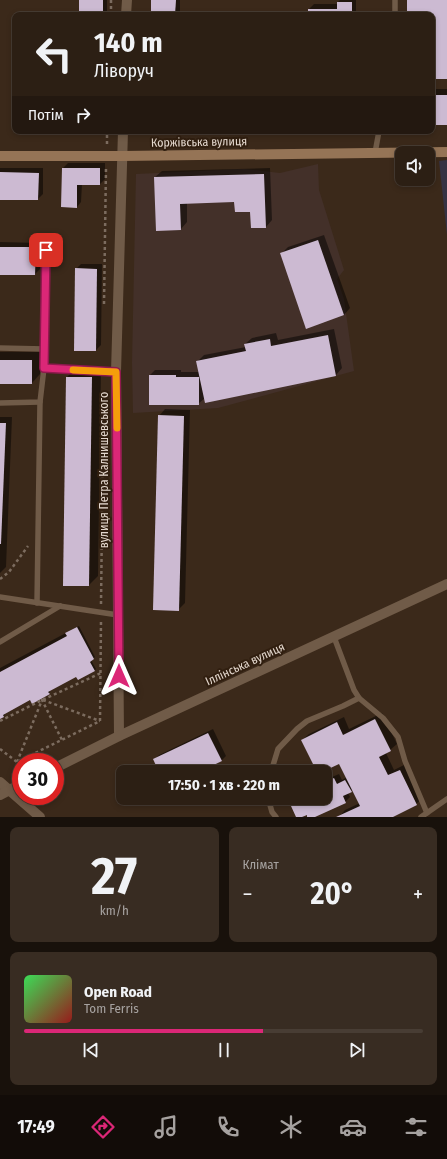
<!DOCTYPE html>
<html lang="uk">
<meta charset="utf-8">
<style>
:root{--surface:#2c1f14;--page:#382c22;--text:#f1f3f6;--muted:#a6a2a0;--line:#483d34;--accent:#db2777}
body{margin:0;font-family:"Fira Sans Condensed",sans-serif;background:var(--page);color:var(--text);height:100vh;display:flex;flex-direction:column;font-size:15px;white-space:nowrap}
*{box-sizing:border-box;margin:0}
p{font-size:13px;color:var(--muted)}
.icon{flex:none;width:22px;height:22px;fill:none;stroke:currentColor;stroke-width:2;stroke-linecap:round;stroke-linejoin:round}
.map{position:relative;height:817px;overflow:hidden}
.drawer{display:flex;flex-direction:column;gap:10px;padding:10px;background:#18110b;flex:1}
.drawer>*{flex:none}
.guide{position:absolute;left:12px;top:12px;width:423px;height:122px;border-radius:8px;box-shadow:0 2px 6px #0003,0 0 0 1px var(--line);background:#2c1f14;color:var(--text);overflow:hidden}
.fabs{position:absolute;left:395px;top:146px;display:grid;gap:8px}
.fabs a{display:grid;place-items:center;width:40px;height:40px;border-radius:8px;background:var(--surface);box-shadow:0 2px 6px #0003,0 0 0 1px var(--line);font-size:20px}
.speed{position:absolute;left:12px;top:753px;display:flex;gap:8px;font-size:20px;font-weight:700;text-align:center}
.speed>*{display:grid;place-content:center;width:52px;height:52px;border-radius:50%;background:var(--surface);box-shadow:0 2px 6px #0003,0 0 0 1px var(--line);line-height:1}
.speed .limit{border:6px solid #d22;background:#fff;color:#111}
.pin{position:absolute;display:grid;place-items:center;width:34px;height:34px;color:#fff;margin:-17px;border-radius:8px;box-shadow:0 2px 6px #0006}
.me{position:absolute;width:44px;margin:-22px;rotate:0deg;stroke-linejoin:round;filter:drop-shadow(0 0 3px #0008)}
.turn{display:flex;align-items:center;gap:14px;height:84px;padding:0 16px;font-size:18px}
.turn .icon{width:52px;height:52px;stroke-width:2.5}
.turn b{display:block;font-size:28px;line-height:34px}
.then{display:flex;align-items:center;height:38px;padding:0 16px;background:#0003;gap:8px;font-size:15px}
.big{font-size:30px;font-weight:700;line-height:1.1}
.drawer .card{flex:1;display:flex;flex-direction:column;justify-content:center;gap:6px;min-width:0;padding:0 14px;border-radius:8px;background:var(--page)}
.drawer .dial{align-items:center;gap:0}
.dial b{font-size:52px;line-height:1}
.song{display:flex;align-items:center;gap:12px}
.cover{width:48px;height:48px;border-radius:6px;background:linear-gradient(135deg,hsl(130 70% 55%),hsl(0 70% 35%))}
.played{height:4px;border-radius:2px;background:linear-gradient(90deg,var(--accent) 60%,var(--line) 60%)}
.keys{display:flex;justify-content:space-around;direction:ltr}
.heat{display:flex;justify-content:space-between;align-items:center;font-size:22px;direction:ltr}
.drawer .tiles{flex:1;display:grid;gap:10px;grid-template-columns:1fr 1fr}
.card:last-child{grid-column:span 2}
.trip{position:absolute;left:116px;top:765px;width:216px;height:40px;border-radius:8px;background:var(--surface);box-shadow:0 2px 6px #0003,0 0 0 1px var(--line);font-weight:700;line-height:40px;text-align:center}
.dock{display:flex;height:64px;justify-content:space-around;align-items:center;background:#120c08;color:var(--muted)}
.dock .icon{width:28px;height:28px}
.dock .on{color:var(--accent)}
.dock b{font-size:18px;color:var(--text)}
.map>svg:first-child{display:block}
</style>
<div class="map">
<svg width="447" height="817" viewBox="0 0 447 817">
<rect width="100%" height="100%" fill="#3b291a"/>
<!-- industrial -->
<path fill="#433029" d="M 318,164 L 319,190 L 344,270 L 337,279 L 344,299 L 354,371 L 218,408 L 133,413 L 132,363 L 136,174 L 244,169 L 280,173 Z"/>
<!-- education -->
<path fill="#363243" d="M 447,160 L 447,235 L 439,161 Z"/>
<!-- shadow -->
<g fill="#0007">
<rect x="80" y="0" width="27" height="15"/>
<rect x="152" y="0" width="28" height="15"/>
<path d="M 340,0 L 356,0 L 356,12 L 353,15 L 309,15 L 309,9 L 314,4 L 338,4 L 338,2 Z"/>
<rect x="432" y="89" width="15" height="35"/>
<path d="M 68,163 L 105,163 L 105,179 L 100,184 L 82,184 L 81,202 L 77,207 L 62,206 L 63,168 Z"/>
<path d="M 0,168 L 43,168 L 43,194 L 38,199 L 0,199 Z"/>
<path d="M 270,168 L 272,220 L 266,227 L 251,211 L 235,201 L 187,202 L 187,222 L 181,229 L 155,177 L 162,171 Z"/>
<path d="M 324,235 L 350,308 L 344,315 L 281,254 L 288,247 Z"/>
<path d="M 0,242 L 40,243 L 40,269 L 35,274 L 0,274 Z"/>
<path d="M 81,264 L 102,264 L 101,345 L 96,350 L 76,269 Z"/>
<path d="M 334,329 L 342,368 L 336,375 L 205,398 L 198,404 L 150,375 L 155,370 L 181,370 L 181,372 L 199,372 L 197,362 L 204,355 L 246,347 L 245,344 L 252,338 L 276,333 L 278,340 Z"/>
<path d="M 0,352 L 40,352 L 40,374 L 32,383 L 0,383 Z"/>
<path d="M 76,368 L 101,369 L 98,576 L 89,585 L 64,585 L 67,377 Z"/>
<path d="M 165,409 L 190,410 L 185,603 L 178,610 L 159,416 Z"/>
<path d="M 0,417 L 12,417 L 6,567 L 0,573 Z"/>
<path d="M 79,626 L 95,657 L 91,660 L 96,669 L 95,670 L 76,676 L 49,690 L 50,692 L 49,693 L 30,699 L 4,713 L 5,715 L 0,718 L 0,668 Z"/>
<path d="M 382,713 L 397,744 L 390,750 L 386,753 L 394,770 L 406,764 L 423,798 L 416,804 L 392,817 L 339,817 L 345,810 L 360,803 L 353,789 L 348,793 L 350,797 L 345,802 L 313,817 L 309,817 L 307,814 L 300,817 L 297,817 L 292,806 L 300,800 L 299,798 L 325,798 L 325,780 L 339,774 L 342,780 L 347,777 L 340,762 L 318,772 L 302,740 L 309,734 L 344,717 L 349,729 Z"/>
<path d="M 213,729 L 226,756 L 221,761 L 197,772 L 160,772 L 154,760 L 159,755 Z"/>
</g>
<!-- building -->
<g fill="#ccbad2">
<rect x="79" y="0" width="24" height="15"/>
<path d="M 151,0 L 176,0 L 175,15 L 151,15 Z"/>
<path d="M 407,0 L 447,0 L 447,79 L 432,79 L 432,15 L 407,15 Z"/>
<path d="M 337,2 L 352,2 L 352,15 L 308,15 L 308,9 L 337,9 Z"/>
<rect x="432" y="95" width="15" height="30"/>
<path d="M 62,168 L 100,168 L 100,185 L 77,185 L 77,208 L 61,207 Z"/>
<path d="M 0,172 L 39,173 L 38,200 L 0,200 Z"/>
<path d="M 264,174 L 266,228 L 251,228 L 250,212 L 235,212 L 234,202 L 180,204 L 181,230 L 156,231 L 154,177 Z"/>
<path d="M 318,240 L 344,315 L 306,329 L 280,253 Z"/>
<path d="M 0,247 L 36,247 L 35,275 L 0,275 Z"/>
<path d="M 75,268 L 97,269 L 96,351 L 74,351 Z"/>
<path d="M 328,335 L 336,376 L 205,403 L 196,361 L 246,351 L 244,344 L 270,339 L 271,346 Z"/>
<rect x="0" y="360" width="32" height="24"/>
<path d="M 149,375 L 176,375 L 176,377 L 199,377 L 199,405 L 149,405 Z"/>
<path d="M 66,377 L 92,377 L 89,586 L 63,586 Z"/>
<path d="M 158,415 L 184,416 L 179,611 L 153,610 Z"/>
<path d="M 0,423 L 6,423 L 1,544 L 0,544 Z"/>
<path d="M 77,627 L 94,659 L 90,662 L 95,671 L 78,680 L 76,677 L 48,692 L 50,694 L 32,704 L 30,700 L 3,715 L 4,717 L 0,719 L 0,672 L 67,636 L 65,633 Z"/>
<path d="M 375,719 L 391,751 L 379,757 L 388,775 L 400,770 L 417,805 L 393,817 L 336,817 L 360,806 L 339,764 L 322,772 L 317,772 L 301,740 L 337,722 L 343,735 Z"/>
<path d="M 208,733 L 222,761 L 199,772 L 159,772 L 153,759 Z"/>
<path d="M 334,778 L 337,784 L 345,780 L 352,792 L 343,796 L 346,803 L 315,817 L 307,817 L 307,815 L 302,817 L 296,817 L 291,806 L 300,802 L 298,798 L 325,798 L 325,782 Z"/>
</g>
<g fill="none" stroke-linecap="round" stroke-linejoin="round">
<!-- path -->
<g stroke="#7c6c5f" stroke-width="2.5" stroke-dasharray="3 3" stroke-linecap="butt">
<path d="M 111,15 L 111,0"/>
<path d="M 107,144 L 107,131"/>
<path d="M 104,304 L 106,167"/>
<path d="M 0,579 L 9,572 L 28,546"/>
<path d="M 101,604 L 103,435"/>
<path d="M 43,700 L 100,721"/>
<path d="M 0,721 L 42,700 L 101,673"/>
<path d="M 0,749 L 17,762 L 100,721 L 101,621"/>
<path d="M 17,762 L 42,700 L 62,740"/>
</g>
<!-- lane -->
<g stroke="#705b48" stroke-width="5.5">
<path d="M 395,15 L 395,0"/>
<path d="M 375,153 L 379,131"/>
<path d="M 0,348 L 44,349"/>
<path d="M 44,368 L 46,250"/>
<path d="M 0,403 L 40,402 L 44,368 L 116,372"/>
<path d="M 0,597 L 118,615"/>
<path d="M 37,603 L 40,402"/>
<path d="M 334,637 L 354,690 L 359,698 L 383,718 L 398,737 L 405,761 L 427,813"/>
<path d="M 0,642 L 60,606"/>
<path d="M 271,772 L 278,749 L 297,729 L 307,721 L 343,706 L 359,698"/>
<path d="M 268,798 L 272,812 L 276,817"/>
<path d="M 421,817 L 447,799"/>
</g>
<!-- street -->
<g stroke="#705b48" stroke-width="10">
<path d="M 126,15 L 127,0"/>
<path d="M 119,736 L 116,372 L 123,131"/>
<path d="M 55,768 L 119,736 L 447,584"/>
<path d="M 0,782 L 40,817"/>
<path d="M 0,795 L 21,784"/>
</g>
<!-- secondary -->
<path stroke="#957456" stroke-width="10" d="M 0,156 L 122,156 L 447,152"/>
</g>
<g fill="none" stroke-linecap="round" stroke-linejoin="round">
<defs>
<path id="route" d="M 46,250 L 44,368 L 116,372 L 119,676"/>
</defs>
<!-- route casing -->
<use href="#route" stroke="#8e194d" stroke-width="10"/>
<!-- route -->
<use href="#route" stroke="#db2777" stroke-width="7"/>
<!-- slow -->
<path stroke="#f59e0b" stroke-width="7" d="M 73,370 L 116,372 L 117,428"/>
</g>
<g text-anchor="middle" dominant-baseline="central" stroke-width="4" stroke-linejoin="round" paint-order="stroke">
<!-- street labels -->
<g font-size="12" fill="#e4d8ce" stroke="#311f10">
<text transform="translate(199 142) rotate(-1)">Коржівська вулиця</text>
<text transform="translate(104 470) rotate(-90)">вулиця Петра Калнишевського</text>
<text transform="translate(245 664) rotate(-25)">Іллінська вулиця</text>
</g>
</g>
</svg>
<div class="fabs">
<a><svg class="icon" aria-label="sound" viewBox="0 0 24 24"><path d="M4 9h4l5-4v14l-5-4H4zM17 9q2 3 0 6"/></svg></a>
</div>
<div class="speed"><div class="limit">30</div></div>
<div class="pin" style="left:46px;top:250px;background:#d93025"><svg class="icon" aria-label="arrive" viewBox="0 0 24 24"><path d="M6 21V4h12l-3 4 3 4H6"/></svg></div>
<svg class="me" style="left:119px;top:676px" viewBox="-20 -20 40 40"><path d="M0-17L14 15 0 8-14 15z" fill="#db2777" stroke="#fff" stroke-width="4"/></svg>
<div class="trip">17:50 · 1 хв · 220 m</div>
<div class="guide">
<div class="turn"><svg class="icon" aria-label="left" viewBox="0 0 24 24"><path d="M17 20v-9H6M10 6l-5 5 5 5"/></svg><div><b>140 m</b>Ліворуч</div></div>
<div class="then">Потім<svg class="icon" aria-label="right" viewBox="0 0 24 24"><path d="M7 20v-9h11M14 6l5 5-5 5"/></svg></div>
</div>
</div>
<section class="drawer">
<div class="tiles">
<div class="card dial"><b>27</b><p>km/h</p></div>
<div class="card"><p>Клімат</p>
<div class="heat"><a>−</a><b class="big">20°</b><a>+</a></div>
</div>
<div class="card">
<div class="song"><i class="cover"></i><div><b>Open Road</b><p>Tom Ferris</p></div></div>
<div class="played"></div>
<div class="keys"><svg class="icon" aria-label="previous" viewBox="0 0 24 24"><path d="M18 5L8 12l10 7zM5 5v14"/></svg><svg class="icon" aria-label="pause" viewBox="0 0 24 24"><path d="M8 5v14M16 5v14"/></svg><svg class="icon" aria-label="next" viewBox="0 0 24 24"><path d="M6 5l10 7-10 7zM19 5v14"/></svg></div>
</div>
</div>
</section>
<nav class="dock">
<b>17:49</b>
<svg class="icon on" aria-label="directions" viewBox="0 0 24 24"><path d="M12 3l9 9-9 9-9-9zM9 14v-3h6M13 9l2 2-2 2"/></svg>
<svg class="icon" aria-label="music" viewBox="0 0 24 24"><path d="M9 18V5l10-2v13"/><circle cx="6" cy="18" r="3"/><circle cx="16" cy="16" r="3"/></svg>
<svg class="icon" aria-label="phone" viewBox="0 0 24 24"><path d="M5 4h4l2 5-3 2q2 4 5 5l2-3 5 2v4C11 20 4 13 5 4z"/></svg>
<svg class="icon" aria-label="climate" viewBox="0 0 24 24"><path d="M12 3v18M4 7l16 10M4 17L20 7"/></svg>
<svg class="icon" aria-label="car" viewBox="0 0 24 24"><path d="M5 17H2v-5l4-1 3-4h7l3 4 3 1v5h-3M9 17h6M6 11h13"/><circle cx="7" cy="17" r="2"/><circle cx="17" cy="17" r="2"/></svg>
<svg class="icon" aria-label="filters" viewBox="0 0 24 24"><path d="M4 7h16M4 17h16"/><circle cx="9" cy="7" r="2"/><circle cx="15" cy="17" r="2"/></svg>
</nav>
